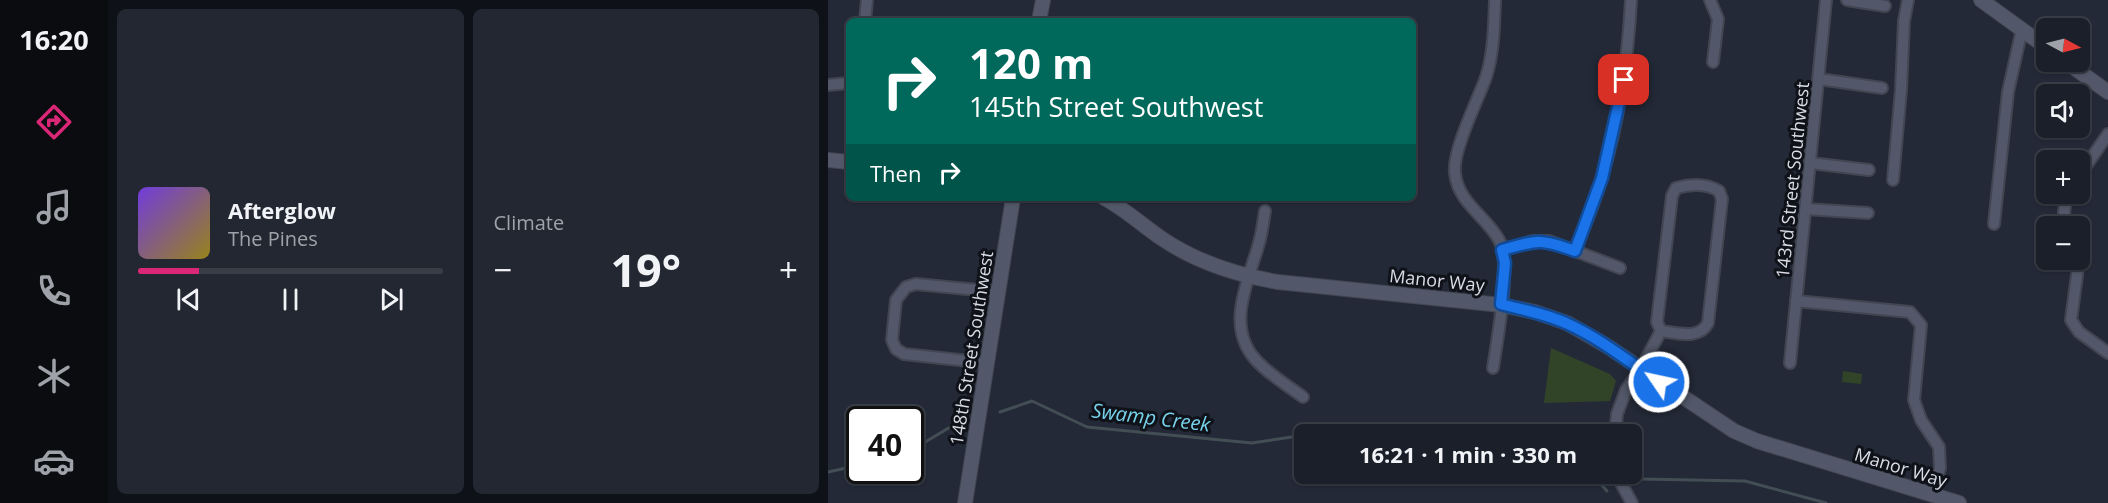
<!DOCTYPE html>
<meta charset="utf-8">
<style>
:root{--surface:#1a1f29;--page:#232731;--text:#f1f3f6;--muted:#9fa2a8;--line:#383d46;--accent:#db2777}
body{margin:0;font-family:"Open Sans",sans-serif;background:var(--page);color:var(--text);height:100vh;display:flex;flex-direction:column;font-size:22px;white-space:nowrap}
*{box-sizing:border-box;margin:0}
p{font-size:20px;color:var(--muted)}
.icon{flex:none;width:33px;height:33px;fill:none;stroke:currentColor;stroke-width:2;stroke-linecap:round;stroke-linejoin:round}
.map{position:relative;flex:1;overflow:hidden}
.sheet{display:flex;flex-direction:column;gap:9px;padding:9px;background:#0e1117;width:720px}
.sheet>*{flex:none}
.top-card{position:absolute;left:18px;top:18px;width:570px;height:183px;border-radius:9px;box-shadow:0 2px 4px #0004,0 0 0 2px var(--line);background:#00695c;color:#fff;overflow:hidden}
.needle{width:39px;rotate:97deg}
.buttons{position:absolute;left:1208px;top:18px;display:grid;gap:12px}
.buttons a{display:grid;place-items:center;width:54px;height:54px;border-radius:9px;background:var(--surface);box-shadow:0 2px 4px #0004,0 0 0 2px var(--line);font-size:30px}
.speed{position:absolute;left:18px;top:406px;display:flex;gap:12px;font-size:30px;font-weight:700;text-align:center}
.speed>*{display:grid;place-content:center;width:78px;height:78px;border-radius:50%;background:var(--surface);box-shadow:0 2px 4px #0004,0 0 0 2px var(--line);line-height:1}
.speed .limit{border:3px solid #111;border-radius:9px;background:#fff;color:#111}
.pin{position:absolute;display:grid;place-items:center;width:51px;height:51px;color:#fff;margin:-26px;border-radius:12px;box-shadow:0 3px 9px #0006}
.me{position:absolute;width:66px;margin:-33px;rotate:304deg;stroke-linejoin:round;filter:drop-shadow(0 0 4px #0008)}
.turn{display:flex;align-items:center;gap:21px;height:126px;padding:0 24px;font-size:27px}
.turn .icon{width:78px;height:78px;stroke-width:2.5}
.turn b{display:block;font-size:42px;line-height:51px}
.then{display:flex;align-items:center;height:57px;padding:0 24px;background:#0003;gap:12px;font-size:22px}
.big{font-size:45px;font-weight:700;line-height:1.1}
.sheet .widget{flex:1;display:flex;flex-direction:column;justify-content:center;gap:9px;min-width:0;padding:0 21px;border-radius:9px;background:var(--page)}
.song{display:flex;align-items:center;gap:18px}
.cover{width:72px;height:72px;border-radius:9px;background:linear-gradient(135deg,hsl(260 70% 55%),hsl(50 70% 35%))}
.played{height:6px;border-radius:3px;background:linear-gradient(90deg,var(--accent) 20%,var(--line) 20%)}
.keys{display:flex;justify-content:space-around;direction:ltr}
.heat{display:flex;justify-content:space-between;align-items:center;font-size:33px;direction:ltr}
.sheet .tiles{flex:1;display:grid;gap:9px;grid-template-columns:repeat(2,1fr)}
.trip{position:absolute;left:466px;top:424px;width:348px;height:60px;border-radius:9px;background:var(--surface);box-shadow:0 2px 4px #0004,0 0 0 2px var(--line);font-weight:700;line-height:60px;text-align:center}
main{display:flex;flex:1;min-height:0}
.menu{display:flex;flex-direction:column;width:108px;justify-content:space-around;align-items:center;background:#0a0c10;color:var(--muted)}
.menu .icon{width:42px;height:42px}
.menu .active{color:var(--accent)}
.menu b{font-size:27px;color:var(--text)}
.map>svg:first-child{display:block}
</style>
<main>
<nav class="menu">
<b>16:20</b>
<svg class="icon active" aria-label="directions" viewBox="0 0 24 24"><path d="M12 3l9 9-9 9-9-9zM9 14v-3h6M13 9l2 2-2 2"/></svg>
<svg class="icon" aria-label="music" viewBox="0 0 24 24"><path d="M9 18V5l10-2v13"/><circle cx="6" cy="18" r="3"/><circle cx="16" cy="16" r="3"/></svg>
<svg class="icon" aria-label="phone" viewBox="0 0 24 24"><path d="M5 4h4l2 5-3 2q2 4 5 5l2-3 5 2v4C11 20 4 13 5 4z"/></svg>
<svg class="icon" aria-label="climate" viewBox="0 0 24 24"><path d="M12 3v18M4 7l16 10M4 17L20 7"/></svg>
<svg class="icon" aria-label="car" viewBox="0 0 24 24"><path d="M5 17H2v-5l4-1 3-4h7l3 4 3 1v5h-3M9 17h6M6 11h13"/><circle cx="7" cy="17" r="2"/><circle cx="17" cy="17" r="2"/></svg>
</nav>
<section class="sheet">
<div class="tiles">
<div class="widget">
<div class="song"><i class="cover"></i><div><b>Afterglow</b><p>The Pines</p></div></div>
<div class="played"></div>
<div class="keys"><svg class="icon" aria-label="previous" viewBox="0 0 24 24"><path d="M18 5L8 12l10 7zM5 5v14"/></svg><svg class="icon" aria-label="pause" viewBox="0 0 24 24"><path d="M8 5v14M16 5v14"/></svg><svg class="icon" aria-label="next" viewBox="0 0 24 24"><path d="M6 5l10 7-10 7zM19 5v14"/></svg></div>
</div>
<div class="widget"><p>Climate</p>
<div class="heat"><a>−</a><b class="big">19°</b><a>+</a></div>
</div>
</div>
</section>
<div class="map">
<svg width="1280" height="503" viewBox="0 0 1280 503">
<rect width="100%" height="100%" fill="#232937"/>
<!-- green -->
<g fill="#314428">
<path d="M 723,348 L 782,374 L 788,381 L 782,401 L 716,403 Z"/>
<path d="M 1015,371 L 1034,374 L 1033,384 L 1014,382 Z"/>
</g>
<g fill="none" stroke-linecap="round" stroke-linejoin="round">
<!-- stream -->
<g stroke="#434e54" stroke-width="3">
<path d="M 172,412 L 204,401 L 259,427 L 424,443 L 477,435"/>
<path d="M 480,435 L 539,426 L 598,429 L 604,435"/>
<path d="M 720,435 L 727,430 L 731,435"/>
<path d="M 82,451 L 129,423 L 139,420"/>
<path d="M 0,472 L 32,465"/>
<path d="M 764,474 L 779,491"/>
<path d="M 812,479 L 917,481 L 998,503"/>
</g>
<defs>
<g id="minor">
<path d="M 882,0 L 890,19 L 885,62"/>
<path d="M 1019,0 L 1057,6"/>
<path d="M 37,21 L 39,0"/>
<path d="M 991,79 L 1054,88"/>
<path d="M 0,85 L 21,83"/>
<path d="M 982,163 L 1041,170"/>
<path d="M 1251,176 L 1280,134"/>
<path d="M 1065,180 L 1073,90 L 1076,21 L 1080,0"/>
<path d="M 978,209 L 1040,213"/>
<path d="M 437,211 C 435,222 434,233 431,243 C 421,280 397,325 427,359 C 440,374 459,385 475,397"/>
<path d="M 1166,224 L 1180,92 L 1194,29"/>
<path d="M 1238,226 C 1234,216 1237,203 1241,194"/>
<path d="M 674,250 L 705,241 L 721,241 L 792,268"/>
<path d="M 747,251 C 756,227 767,202 774,177 C 791,120 800,60 803,0"/>
<path d="M 1251,260 L 1243,320 L 1251,332 L 1280,353"/>
<path d="M 968,301 L 1082,312 L 1093,325 L 1086,400 L 1093,420 L 1111,447 L 1112,468 L 1104,495"/>
<path d="M 159,363 L 76,354 L 68,349 L 64,340 L 68,300 L 78,287 L 88,284 L 170,292"/>
<path d="M 962,363 L 998,0"/>
<path d="M 665,368 C 669,340 684,263 671,240 C 658,216 630,203 627,173 C 624,151 650,100 658,77 C 666,52 666,26 667,0"/>
<path d="M 787,435 L 789,414 L 798,390 L 812,370 L 833,331 L 829,322 L 844,196 L 848,188 C 862,184 878,183 891,191 L 894,199 L 880,323 C 871,340 850,333 833,331"/>
<path d="M 788,474 L 804,503"/>
</g>
<g id="tertiary">
<path d="M 1153,0 L 1218,47"/>
<path d="M 211,21 L 215,0"/>
<path d="M 1238,62 L 1280,92"/>
<path d="M 0,160 L 21,162"/>
<path d="M 276,198 C 297,209 314,225 333,238 C 368,262 409,275 450,282 L 673,305 L 707,312 L 739,323 L 779,346 L 906,431 L 929,441 L 1131,503"/>
<path d="M 137,503 L 185,198"/>
</g>
</defs>
<!-- minor casing -->
<use href="#minor" stroke="#424652" stroke-width="14"/>
<!-- tertiary casing -->
<use href="#tertiary" stroke="#424652" stroke-width="16"/>
<!-- minor -->
<use href="#minor" stroke="#525869" stroke-width="10"/>
<!-- tertiary -->
<use href="#tertiary" stroke="#525869" stroke-width="14"/>
</g>
<g fill="none" stroke-linecap="round" stroke-linejoin="round">
<defs>
<path id="route" d="M 796,80 L 774,178 L 747,251 C 712,238 710,240 674,250 L 677,263 L 673,304 C 695,310 719,314 740,324 C 773,339 801,362 831,382"/>
</defs>
<!-- route casing -->
<use href="#route" stroke="#114b97" stroke-width="15"/>
<!-- route -->
<use href="#route" stroke="#1a73e8" stroke-width="10"/>
</g>
<g text-anchor="middle" dominant-baseline="central" stroke-width="6" stroke-linejoin="round" paint-order="stroke">
<!-- street labels -->
<g font-size="18" fill="#dadde7" stroke="#0f1218">
<text transform="translate(964 180) rotate(-84)">143rd Street Southwest</text>
<text transform="translate(609 280) rotate(6)">Manor Way</text>
<text transform="translate(143 348) rotate(-81)">148th Street Southwest</text>
<text transform="translate(1073 467) rotate(17)">Manor Way</text>
</g>
<!-- water labels -->
<g font-size="20" font-style="italic" fill="#78d3ec" stroke="#0f1218">
<text transform="translate(323 417) rotate(7)">Swamp Creek</text>
</g>
</g>
</svg>
<div class="buttons">
<a><svg class="needle" viewBox="-14 -14 28 28"><path d="M0-13l5 13h-10z" fill="#e53935"/><path d="M0 13l5-13h-10z" fill="#9fa2a8"/></svg></a>
<a><svg class="icon" aria-label="sound" viewBox="0 0 24 24"><path d="M4 9h4l5-4v14l-5-4H4zM17 9q2 3 0 6"/></svg></a>
<a>+</a>
<a>−</a>
</div>
<div class="speed"><div class="limit">40</div></div>
<div class="pin" style="left:796px;top:80px;background:#d93025"><svg class="icon" aria-label="arrive" viewBox="0 0 24 24"><path d="M6 21V4h12l-3 4 3 4H6"/></svg></div>
<svg class="me" style="left:831px;top:382px" viewBox="-20 -20 40 40"><circle r="17" fill="#1a73e8" stroke="#fff" stroke-width="3"/><path d="M0-11L8 9 0 5-8 9z" fill="#fff"/></svg>
<div class="trip">16:21 · 1 min · 330 m</div>
<div class="top-card">
<div class="turn"><svg class="icon" aria-label="right" viewBox="0 0 24 24"><path d="M7 20v-9h11M14 6l5 5-5 5"/></svg><div><b>120 m</b>145th Street Southwest</div></div>
<div class="then">Then<svg class="icon" aria-label="right" viewBox="0 0 24 24"><path d="M7 20v-9h11M14 6l5 5-5 5"/></svg></div>
</div>
</div>
</main>
